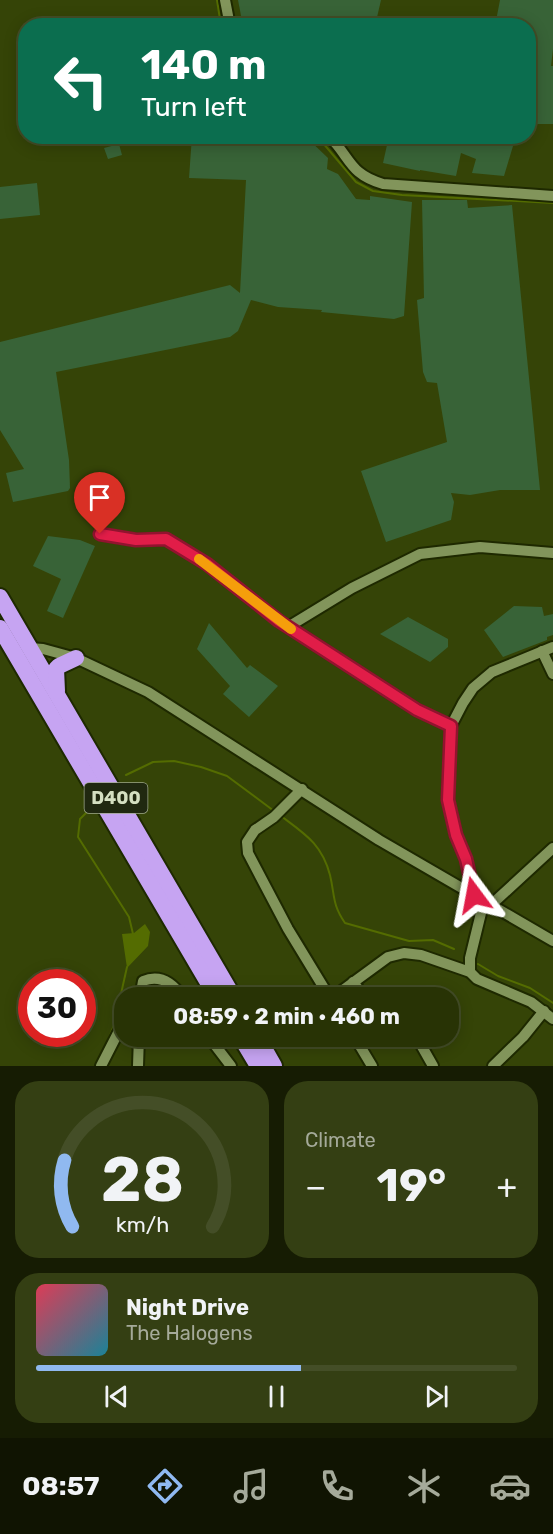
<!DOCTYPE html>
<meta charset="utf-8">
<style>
:root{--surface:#283305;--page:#343f13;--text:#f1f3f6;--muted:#a5aa9a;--line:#444e27;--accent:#90b9f0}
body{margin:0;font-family:Rubik,sans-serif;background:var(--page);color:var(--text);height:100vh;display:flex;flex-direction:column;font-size:22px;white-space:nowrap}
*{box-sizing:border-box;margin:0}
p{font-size:20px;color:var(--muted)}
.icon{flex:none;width:33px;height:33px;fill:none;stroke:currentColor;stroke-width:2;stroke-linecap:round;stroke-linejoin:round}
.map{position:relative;height:1066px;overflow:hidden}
.side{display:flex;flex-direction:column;gap:15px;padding:15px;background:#161c03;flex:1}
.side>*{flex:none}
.banner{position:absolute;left:18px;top:18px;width:518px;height:126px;border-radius:24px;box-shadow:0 3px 15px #0003,0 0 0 2px var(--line);background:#0b6e4f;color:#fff;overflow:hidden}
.speed{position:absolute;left:18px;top:969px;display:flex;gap:12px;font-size:30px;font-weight:700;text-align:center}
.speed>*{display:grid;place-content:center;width:78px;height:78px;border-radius:50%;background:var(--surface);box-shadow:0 3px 15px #0003,0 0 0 2px var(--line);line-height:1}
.speed .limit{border:9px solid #d22;background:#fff;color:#111}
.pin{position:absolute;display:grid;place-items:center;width:51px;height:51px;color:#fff;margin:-62px -26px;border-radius:50% 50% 50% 0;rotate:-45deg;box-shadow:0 0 6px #0007}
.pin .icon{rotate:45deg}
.me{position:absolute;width:66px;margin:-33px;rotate:347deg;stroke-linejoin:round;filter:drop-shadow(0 0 4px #0008)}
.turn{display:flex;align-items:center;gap:21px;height:126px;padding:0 24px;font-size:27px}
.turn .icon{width:78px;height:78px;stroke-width:2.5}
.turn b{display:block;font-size:42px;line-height:51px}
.big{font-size:45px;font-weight:700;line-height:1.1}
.side .widget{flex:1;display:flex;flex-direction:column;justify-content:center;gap:9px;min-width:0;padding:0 21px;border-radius:24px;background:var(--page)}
.side .dial{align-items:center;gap:0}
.dial svg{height:156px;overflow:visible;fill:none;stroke:var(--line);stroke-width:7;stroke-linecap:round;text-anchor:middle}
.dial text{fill:var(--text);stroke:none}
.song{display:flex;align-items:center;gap:18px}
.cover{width:72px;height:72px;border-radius:9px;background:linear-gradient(135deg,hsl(350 70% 55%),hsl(190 70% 35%))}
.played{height:6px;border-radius:3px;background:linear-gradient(90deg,var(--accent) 55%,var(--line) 55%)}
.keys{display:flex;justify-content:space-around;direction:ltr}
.heat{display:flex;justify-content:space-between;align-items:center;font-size:33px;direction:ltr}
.side .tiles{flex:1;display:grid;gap:15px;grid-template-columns:1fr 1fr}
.widget:last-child{grid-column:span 2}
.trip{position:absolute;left:114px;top:987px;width:345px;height:60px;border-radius:24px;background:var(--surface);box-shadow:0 3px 15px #0003,0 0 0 2px var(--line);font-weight:700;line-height:60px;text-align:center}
.tabs{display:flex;height:96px;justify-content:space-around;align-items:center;background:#101402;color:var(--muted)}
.tabs .icon{width:42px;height:42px}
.tabs .selected{color:var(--accent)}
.tabs b{font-size:27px;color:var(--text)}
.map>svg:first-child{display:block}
</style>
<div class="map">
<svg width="553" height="1066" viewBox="0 0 553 1066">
<rect width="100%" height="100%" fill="#354407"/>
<!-- water -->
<path fill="#546c01" d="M 145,924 L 150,932 L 148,946 L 127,968 L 122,934 L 134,933 Z"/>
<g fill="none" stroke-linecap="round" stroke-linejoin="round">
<!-- stream -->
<g stroke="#546c01" stroke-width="2">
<path d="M 217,0 L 221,26"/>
<path d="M 317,136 L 356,182 L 373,191 L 402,195 L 553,203"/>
<path d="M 126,775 L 153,762 L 174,761 L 201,767 L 227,776 L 274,811"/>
<path d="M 86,813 L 80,819 L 78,837 L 129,917 L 133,934"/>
<path d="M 281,816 C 305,834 322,844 330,875 C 335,896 332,904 345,923 L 409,941 L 433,940 L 454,949"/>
<path d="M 478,964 L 498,976 L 530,988 L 553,1003"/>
<path d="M 106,1045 L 114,1025 L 127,967"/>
</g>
</g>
<!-- building -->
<g fill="#386337">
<path d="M 238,0 L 381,0 L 375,26 L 243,26 Z"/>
<path d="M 500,0 L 553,0 L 553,49 L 551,66 L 553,66 L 553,124 L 528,124 L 528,26 L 495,26 Z"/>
<path d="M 192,136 L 305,136 L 328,158 L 327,169 L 338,174 L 356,199 L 370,200 L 370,196 L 412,202 L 404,316 L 394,319 L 321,312 L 322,310 L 278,307 L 251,300 L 238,331 L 230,337 L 56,372 L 69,460 L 70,488 L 68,491 L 13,502 L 6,473 L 24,469 L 0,430 L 0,342 L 230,285 L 240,293 L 246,180 L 189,178 Z"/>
<path d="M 389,136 L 516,136 L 504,176 L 472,173 L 476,159 L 461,153 L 456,176 L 420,170 L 420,171 L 383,163 Z"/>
<path d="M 119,144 L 122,155 L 108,159 L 104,148 Z"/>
<path d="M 37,183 L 40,215 L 0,219 L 0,187 Z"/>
<path d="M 422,200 L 467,200 L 468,208 L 512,205 L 540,490 L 500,490 L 470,495 L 451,493 L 454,502 L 451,520 L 386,542 L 361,471 L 447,442 L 437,383 L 427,382 L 423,372 L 417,300 L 424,298 Z"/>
<path d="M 48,536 L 80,540 L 95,546 L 63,618 L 47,611 L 61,579 L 33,566 Z"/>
<path d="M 514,606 L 542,607 L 544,616 L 553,614 L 553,635 L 547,637 L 547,640 L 503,657 L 484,630 Z"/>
<path d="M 408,617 L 448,639 L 448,647 L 430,662 L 380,634 Z"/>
<path d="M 209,623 L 247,668 L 250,665 L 278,686 L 249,717 L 223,694 L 230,686 L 197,649 Z"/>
</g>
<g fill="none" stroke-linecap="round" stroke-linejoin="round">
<defs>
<g id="minor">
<path d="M 225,0 L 230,26"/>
<path d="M 329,136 C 351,158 349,174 383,184 L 553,196"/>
<path d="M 100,534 L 136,540 L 166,539 L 207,564 L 279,621 L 417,710 L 451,726"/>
<path d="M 288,627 L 352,588 L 420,554 L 480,547 L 553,553"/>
<path d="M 29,648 L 43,649 L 76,658 L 148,692 L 379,840 L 553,941"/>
<path d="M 542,651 L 553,674"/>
<path d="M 302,789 L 274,817 L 255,830 L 247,842 L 248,853 L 288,929 L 330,998"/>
<path d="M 491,905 L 553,848"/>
<path d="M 470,972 L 470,958 L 481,913 L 474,895 L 466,859 L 456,835 L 448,800 L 451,726 L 463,703 L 473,688 L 492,672 L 553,647"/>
<path d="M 353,982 L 365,998"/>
<path d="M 140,998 L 143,981 C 160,974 173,983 183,998"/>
<path d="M 332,998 L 388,957 L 404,953 L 421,955 L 470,972 L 477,979 L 531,1002 L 553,1019"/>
<path d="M 208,1036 L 231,1066"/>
<path d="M 354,1036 L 372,1066"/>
<path d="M 416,1036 L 433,1066"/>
<path d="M 101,1066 L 124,1021"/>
<path d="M 138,1066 L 139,1036"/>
<path d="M 493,1066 L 523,1037 L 544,1011"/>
</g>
<g id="highway">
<path d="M 0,597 L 234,998"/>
<path d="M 0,628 L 217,998"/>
<path d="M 57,691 L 56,669 L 59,666 L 76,658"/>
<path d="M 240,1036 L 258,1066"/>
<path d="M 257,1036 L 274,1066"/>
</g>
</defs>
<!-- minor casing -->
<use href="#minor" stroke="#1e2900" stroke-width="14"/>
<!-- highway casing -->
<use href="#highway" stroke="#1e2900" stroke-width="20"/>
<!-- minor -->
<use href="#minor" stroke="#82955b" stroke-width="10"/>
<!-- highway -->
<use href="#highway" stroke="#c6a4f2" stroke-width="16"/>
</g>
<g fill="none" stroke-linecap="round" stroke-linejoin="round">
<defs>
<path id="route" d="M 100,534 L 136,540 L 166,539 L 207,564 L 279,621 L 417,710 L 451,726 L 448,800 L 456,835 L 466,859 L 474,895"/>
</defs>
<!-- route casing -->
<use href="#route" stroke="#92132f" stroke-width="15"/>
<!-- route -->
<use href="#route" stroke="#e11d48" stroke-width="10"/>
<!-- slow -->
<path stroke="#f59e0b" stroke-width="10" d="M 199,559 L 291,629"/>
</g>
<g text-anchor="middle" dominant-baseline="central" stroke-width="6" stroke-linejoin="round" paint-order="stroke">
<!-- shield labels -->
<rect fill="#202810" stroke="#9ea88c" stroke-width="1.5" x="84.5" y="783" width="63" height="30" rx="4.5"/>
<g font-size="18" font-weight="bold" fill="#d4dfc1">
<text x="116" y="798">D400</text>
</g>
</g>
</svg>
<div class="speed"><div class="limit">30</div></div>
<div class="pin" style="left:100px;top:534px;background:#d93025"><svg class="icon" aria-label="arrive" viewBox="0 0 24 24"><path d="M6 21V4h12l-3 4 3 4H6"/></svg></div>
<svg class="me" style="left:474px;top:895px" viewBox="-20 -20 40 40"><path d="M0-17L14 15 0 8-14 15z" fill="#e11d48" stroke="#fff" stroke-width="4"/></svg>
<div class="trip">08:59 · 2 min · 460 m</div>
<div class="banner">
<div class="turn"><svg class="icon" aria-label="left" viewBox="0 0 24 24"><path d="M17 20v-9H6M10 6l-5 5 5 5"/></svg><div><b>140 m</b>Turn left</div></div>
</div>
</div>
<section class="side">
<div class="tiles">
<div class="widget dial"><svg viewBox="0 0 100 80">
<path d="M14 69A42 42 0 1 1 86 69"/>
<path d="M14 69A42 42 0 0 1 10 35" stroke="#90b9f0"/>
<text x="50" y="56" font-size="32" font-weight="700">28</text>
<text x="50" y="72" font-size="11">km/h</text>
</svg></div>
<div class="widget"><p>Climate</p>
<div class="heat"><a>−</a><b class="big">19°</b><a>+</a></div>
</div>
<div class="widget">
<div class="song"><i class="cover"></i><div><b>Night Drive</b><p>The Halogens</p></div></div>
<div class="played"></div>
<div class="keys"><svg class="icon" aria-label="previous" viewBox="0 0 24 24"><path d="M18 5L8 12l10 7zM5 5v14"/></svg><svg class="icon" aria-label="pause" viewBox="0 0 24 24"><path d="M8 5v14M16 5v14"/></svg><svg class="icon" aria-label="next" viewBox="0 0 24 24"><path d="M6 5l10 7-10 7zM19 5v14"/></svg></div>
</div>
</div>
</section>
<nav class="tabs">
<b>08:57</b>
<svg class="icon selected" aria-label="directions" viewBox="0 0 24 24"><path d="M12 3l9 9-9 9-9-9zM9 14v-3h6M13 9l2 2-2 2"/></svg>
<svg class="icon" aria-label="music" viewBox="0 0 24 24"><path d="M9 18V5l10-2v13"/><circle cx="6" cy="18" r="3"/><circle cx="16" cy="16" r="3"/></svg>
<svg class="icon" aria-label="phone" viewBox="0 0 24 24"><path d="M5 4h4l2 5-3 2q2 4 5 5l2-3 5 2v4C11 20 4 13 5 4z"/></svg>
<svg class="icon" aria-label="climate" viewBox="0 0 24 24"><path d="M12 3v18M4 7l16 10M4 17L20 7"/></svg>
<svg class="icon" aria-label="car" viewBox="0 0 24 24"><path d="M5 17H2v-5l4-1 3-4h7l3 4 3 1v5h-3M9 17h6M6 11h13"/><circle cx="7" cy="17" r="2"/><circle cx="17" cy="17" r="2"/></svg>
</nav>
